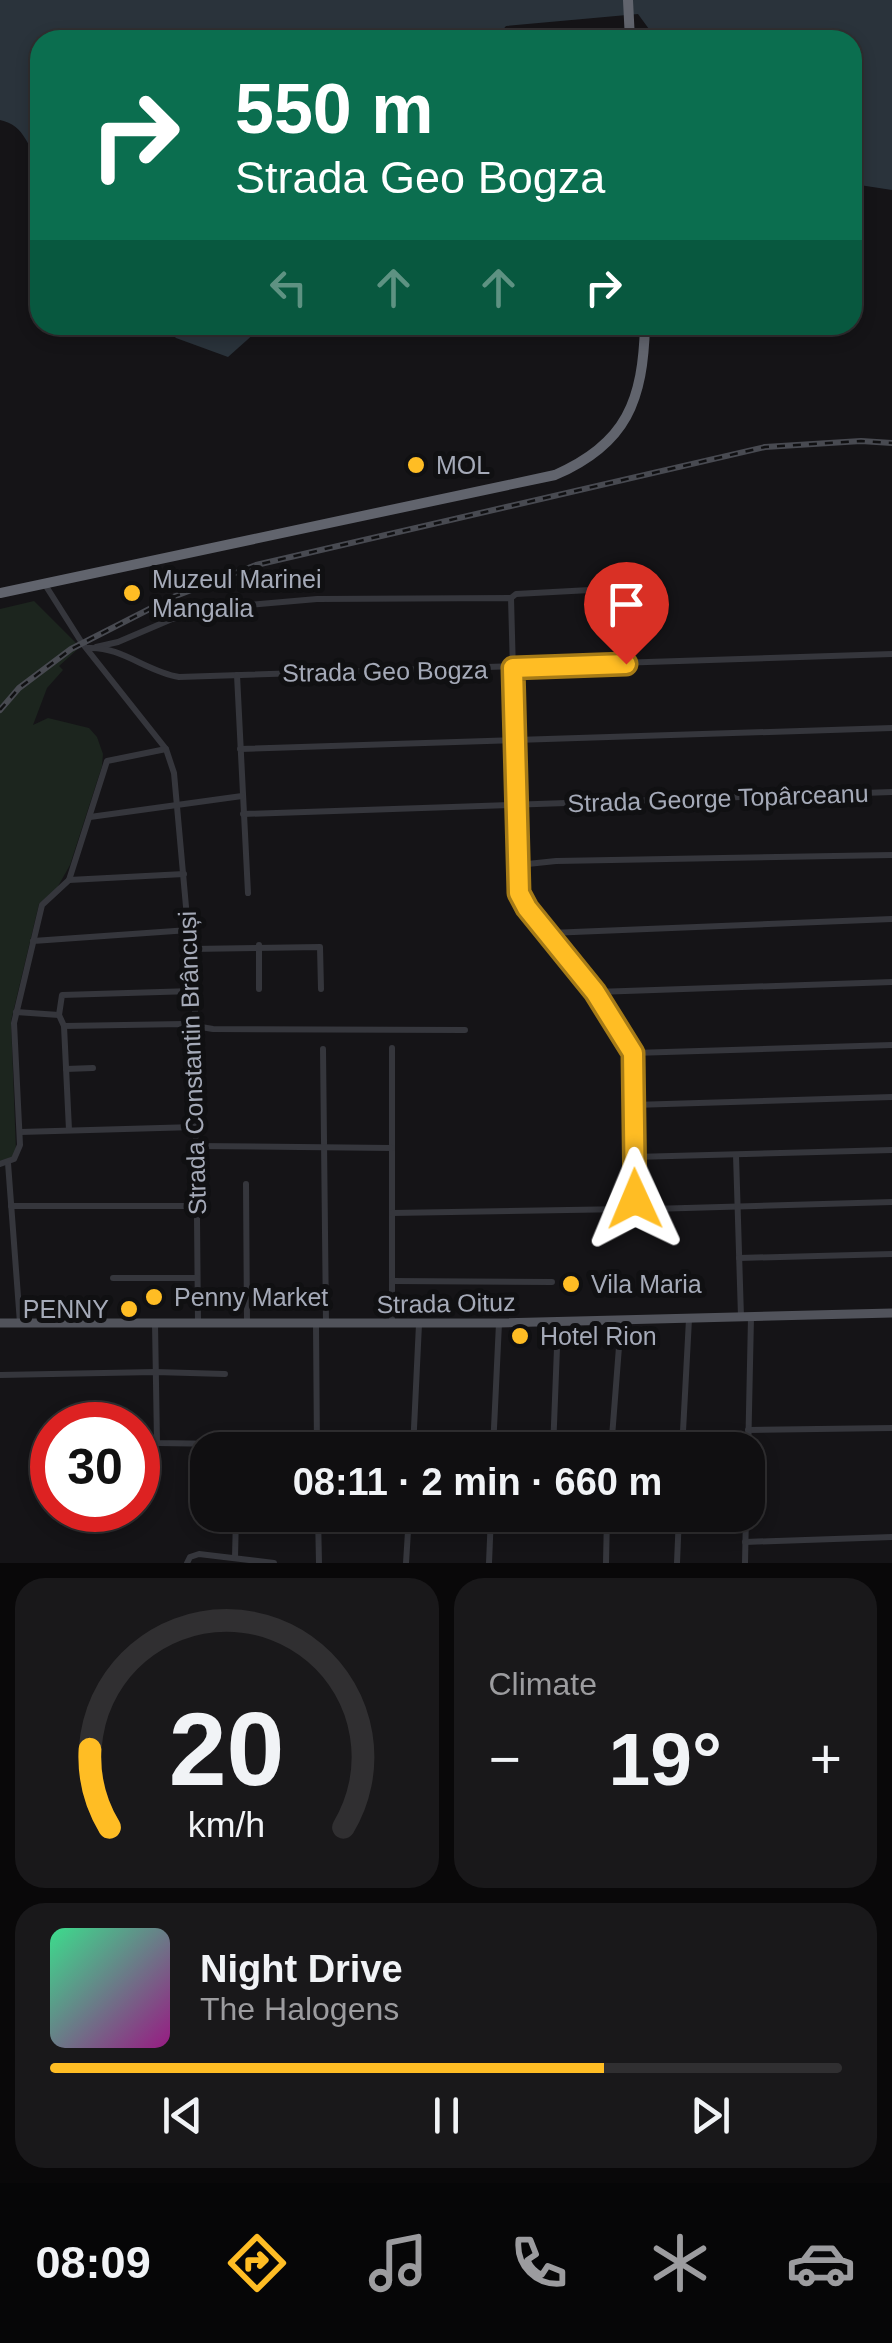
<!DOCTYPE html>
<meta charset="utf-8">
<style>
:root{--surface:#100f11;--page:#19181a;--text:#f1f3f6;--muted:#9c9c9f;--line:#302f31;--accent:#ffbd24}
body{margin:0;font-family:Arial,sans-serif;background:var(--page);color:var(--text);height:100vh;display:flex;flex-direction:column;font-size:38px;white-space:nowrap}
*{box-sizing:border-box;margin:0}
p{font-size:32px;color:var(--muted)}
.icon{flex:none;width:55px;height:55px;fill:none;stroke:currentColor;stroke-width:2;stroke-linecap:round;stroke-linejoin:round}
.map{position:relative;height:1563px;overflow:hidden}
.details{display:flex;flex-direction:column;gap:15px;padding:15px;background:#090809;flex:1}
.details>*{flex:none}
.hud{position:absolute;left:30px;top:30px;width:832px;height:305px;border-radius:30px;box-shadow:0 5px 15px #0003,0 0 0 2px var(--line);background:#0b6e4f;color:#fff;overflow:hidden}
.speed{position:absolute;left:30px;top:1402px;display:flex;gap:20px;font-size:50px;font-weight:700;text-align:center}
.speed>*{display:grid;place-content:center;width:130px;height:130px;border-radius:50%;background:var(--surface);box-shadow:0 5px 15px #0003,0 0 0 2px var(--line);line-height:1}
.speed .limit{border:15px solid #d22;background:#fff;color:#111}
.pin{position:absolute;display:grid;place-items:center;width:85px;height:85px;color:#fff;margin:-102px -42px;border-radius:50% 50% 50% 0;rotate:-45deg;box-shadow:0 0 10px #0007}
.pin .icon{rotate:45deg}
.me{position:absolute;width:110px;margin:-55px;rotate:359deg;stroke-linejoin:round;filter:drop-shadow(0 0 8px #0008)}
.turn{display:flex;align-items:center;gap:35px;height:210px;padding:0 40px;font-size:45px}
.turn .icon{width:130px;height:130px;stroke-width:2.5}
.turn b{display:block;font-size:70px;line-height:85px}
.lanes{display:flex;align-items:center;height:95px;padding:0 40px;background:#0003;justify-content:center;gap:50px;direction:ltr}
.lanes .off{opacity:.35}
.big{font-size:75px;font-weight:600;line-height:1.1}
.details .widget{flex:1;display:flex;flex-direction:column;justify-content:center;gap:15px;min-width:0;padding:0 35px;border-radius:30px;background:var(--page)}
.details .dial{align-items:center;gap:0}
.dial svg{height:260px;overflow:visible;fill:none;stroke:var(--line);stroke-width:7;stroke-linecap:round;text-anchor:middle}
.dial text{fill:var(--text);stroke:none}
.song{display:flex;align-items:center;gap:30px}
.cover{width:120px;height:120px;border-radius:15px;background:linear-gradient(135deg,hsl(150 70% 55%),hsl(310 70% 35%))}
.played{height:10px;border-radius:5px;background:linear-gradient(90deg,var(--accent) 70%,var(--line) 70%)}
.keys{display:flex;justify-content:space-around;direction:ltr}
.heat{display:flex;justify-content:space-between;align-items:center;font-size:55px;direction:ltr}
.details .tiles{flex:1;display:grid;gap:15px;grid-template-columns:1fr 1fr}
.widget:last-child{grid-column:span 2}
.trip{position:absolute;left:190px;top:1432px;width:575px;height:100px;border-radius:30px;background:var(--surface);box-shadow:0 5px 15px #0003,0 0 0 2px var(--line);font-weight:600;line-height:100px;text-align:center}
.tabs{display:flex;height:160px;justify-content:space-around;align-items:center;background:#060607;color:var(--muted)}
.tabs .icon{width:70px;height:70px}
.tabs .active{color:var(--accent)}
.tabs b{font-size:45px;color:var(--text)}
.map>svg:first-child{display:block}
</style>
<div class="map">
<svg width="892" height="1563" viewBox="0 0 892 1563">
<rect width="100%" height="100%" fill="#151417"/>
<!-- green -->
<path fill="#1c251e" d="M 34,601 L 80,647 L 59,666 L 63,670 L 47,688 L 33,725 L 48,718 L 89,728 L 97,737 L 103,754 L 102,766 L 70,865 L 57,888 L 39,904 L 11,1021 L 16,1151 L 11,1159 L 0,1161 L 0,609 Z"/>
<!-- water -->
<g fill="#2a333b">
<path d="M 0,0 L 892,0 L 892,190 L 853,184 L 852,40 L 657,40 L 638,14 L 506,26 L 494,40 L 40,40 L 40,168 C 29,148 25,125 0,120 Z"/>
<path d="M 163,325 L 264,325 L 228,357 L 176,338 Z"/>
</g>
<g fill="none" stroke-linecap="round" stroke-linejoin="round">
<!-- minor -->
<g stroke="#35363c" stroke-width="6">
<path d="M 44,583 L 82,643 L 166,749 L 174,773 L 195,1007 L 198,1323"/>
<path d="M 511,598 L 516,594 L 590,590"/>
<path d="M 96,647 L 118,642 L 172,619 L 215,608 L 317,599 L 511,598 L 519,893 L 527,909 L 595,992 L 633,1053 L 638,1205 L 651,1209 L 892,1202"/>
<path d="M 88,648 C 121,646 147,672 179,677 L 892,654"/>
<path d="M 237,675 L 248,893"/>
<path d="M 240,749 L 892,728"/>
<path d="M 243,814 L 892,792"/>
<path d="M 90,817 L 242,796"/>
<path d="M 518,865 L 556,861 L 892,855"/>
<path d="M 69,880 L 107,761 L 166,749"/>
<path d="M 549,933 L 892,919"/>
<path d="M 33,941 L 189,930"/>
<path d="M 259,945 L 259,989"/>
<path d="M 191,949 L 320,947 L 321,989"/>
<path d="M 596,992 L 892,982"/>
<path d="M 16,1012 L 59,1015"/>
<path d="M 64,1026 L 183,1024 L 213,1029 L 465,1030"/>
<path d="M 392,1048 L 392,1322"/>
<path d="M 323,1049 L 326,1323"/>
<path d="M 633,1053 L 892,1045"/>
<path d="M 66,1069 L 93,1068"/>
<path d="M 633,1105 L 892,1097"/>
<path d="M 69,1130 L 64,1026 L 59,1015 L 62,995 L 193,991"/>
<path d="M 20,1132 L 195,1127"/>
<path d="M 196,1146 L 392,1148"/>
<path d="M 736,1155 L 741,1317"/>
<path d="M 634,1157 L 892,1150"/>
<path d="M 8,1163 L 20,1323"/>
<path d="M 0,1164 L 14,1159 L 20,1145 L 14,1023 L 42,905 L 69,880 L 184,874"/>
<path d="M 246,1184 L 247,1322"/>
<path d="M 11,1206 L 196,1206"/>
<path d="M 392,1213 L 628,1209 L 638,1205"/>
<path d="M 739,1258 L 892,1254"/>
<path d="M 113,1278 L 197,1278"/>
<path d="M 392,1281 L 552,1282"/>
<path d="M 155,1323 L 157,1443 L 493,1448"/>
<path d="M 316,1325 L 317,1450"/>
<path d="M 0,1375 L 155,1372 L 225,1374"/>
<path d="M 748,1430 L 892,1428"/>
<path d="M 413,1449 L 419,1324"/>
<path d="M 493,1449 L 499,1323"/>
<path d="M 553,1450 L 558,1322"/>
<path d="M 611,1450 L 621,1321"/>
<path d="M 682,1450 L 689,1319"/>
<path d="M 748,1458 L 751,1317"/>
<path d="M 318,1515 L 319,1563"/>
<path d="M 745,1542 L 892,1537"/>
<path d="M 235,1558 L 236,1515"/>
<path d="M 187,1563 L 190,1557 L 199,1554 L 274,1563"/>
<path d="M 406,1563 L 409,1515"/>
<path d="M 489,1563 L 491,1515"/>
<path d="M 606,1563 L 607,1515"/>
<path d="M 677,1563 L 679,1515"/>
<path d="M 745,1563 L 746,1515"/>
</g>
<!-- major -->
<path stroke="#51535b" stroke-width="9" d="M 0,1323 L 499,1323 L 892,1313"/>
<!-- highway -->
<g stroke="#61646d" stroke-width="10">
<path d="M 628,0 L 630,40"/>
<path d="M 0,593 L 555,475 C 627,444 643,400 645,325"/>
</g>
<defs>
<path id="rail" d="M 0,710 L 19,688 L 71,649 L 173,597 L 256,565 L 765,447 L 861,441 L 892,443"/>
</defs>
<!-- rail casing -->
<use href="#rail" stroke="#484a51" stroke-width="6"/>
<!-- rail -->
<use href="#rail" stroke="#101012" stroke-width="2.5" stroke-dasharray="8" stroke-linecap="butt"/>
</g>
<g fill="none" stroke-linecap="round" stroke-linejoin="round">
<defs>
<path id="route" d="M 626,664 L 513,668 L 519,893 L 527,908 L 595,992 L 633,1053 L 635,1199"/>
</defs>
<!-- route casing -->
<use href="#route" stroke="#a67b17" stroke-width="25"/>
<!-- route -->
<use href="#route" stroke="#ffbd24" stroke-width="18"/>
</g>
<!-- markers -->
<g fill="#ffbd24" stroke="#101012" stroke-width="4">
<circle cx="416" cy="465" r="10"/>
<circle cx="132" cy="593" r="10"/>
<circle cx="571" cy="1284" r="10"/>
<circle cx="154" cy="1297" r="10"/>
<circle cx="129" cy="1309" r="10"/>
<circle cx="520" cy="1336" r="10"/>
</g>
<g text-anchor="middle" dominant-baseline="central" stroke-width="10" stroke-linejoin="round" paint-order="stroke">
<!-- poi labels -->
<g font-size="25" fill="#a5aab8" stroke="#101012" text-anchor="start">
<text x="436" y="465">MOL</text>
<text x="152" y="579">Muzeul Marinei<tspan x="152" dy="29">Mangalia</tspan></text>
<text x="591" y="1284">Vila Maria</text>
<text x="174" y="1297">Penny Market</text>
<text x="109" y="1309" text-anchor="end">PENNY</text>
<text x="540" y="1336">Hotel Rion</text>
</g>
<!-- street labels -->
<g font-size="25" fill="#a5aab8" stroke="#101012">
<text transform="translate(385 671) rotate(-1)">Strada Geo Bogza</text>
<text transform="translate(718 798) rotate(-2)">Strada George Topârceanu</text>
<text transform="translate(192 1063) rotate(-92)">Strada Constantin Brâncuși</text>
<text transform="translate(446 1303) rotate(-1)">Strada Oituz</text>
</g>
</g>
</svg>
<div class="speed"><div class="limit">30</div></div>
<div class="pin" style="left:626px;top:664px;background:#d93025"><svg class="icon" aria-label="arrive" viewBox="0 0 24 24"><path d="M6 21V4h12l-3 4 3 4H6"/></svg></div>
<svg class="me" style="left:635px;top:1199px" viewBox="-20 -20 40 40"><path d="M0-17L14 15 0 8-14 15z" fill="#ffbd24" stroke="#fff" stroke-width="4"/></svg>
<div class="trip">08:11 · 2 min · 660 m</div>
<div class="hud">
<div class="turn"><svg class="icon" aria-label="right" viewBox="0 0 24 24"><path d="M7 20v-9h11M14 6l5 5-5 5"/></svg><div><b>550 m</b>Strada Geo Bogza</div></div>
<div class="lanes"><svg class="icon off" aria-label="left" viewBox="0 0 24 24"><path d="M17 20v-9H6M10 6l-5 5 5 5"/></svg><svg class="icon off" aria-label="ahead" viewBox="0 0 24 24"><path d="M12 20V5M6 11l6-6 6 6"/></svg><svg class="icon off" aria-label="ahead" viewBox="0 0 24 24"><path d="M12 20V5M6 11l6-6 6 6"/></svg><svg class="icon" aria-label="right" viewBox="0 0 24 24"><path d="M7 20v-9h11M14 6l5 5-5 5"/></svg></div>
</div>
</div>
<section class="details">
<div class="tiles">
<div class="widget dial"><svg viewBox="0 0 100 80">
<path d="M14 69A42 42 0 1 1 86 69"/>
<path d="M14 69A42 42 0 0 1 8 45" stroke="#ffbd24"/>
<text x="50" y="56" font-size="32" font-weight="700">20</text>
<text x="50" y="72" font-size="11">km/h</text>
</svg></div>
<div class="widget"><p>Climate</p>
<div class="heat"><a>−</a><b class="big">19°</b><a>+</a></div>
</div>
<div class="widget">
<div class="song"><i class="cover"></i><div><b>Night Drive</b><p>The Halogens</p></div></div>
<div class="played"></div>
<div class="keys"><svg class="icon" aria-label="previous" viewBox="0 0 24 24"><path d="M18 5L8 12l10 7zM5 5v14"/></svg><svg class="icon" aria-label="pause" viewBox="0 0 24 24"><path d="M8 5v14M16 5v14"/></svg><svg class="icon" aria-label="next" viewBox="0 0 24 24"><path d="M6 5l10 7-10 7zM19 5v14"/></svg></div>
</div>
</div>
</section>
<nav class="tabs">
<b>08:09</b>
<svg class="icon active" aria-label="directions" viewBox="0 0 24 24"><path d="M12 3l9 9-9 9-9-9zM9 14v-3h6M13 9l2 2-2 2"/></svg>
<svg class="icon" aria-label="music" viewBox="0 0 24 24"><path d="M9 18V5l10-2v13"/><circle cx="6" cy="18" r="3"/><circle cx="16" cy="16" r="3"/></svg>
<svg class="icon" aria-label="phone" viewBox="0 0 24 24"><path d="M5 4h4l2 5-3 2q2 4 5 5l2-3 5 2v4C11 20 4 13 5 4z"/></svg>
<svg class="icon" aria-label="climate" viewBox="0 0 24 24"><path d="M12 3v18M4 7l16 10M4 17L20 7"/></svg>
<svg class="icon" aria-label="car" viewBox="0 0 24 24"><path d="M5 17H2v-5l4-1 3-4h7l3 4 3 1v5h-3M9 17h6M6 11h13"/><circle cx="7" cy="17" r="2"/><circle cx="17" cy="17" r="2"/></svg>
</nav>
